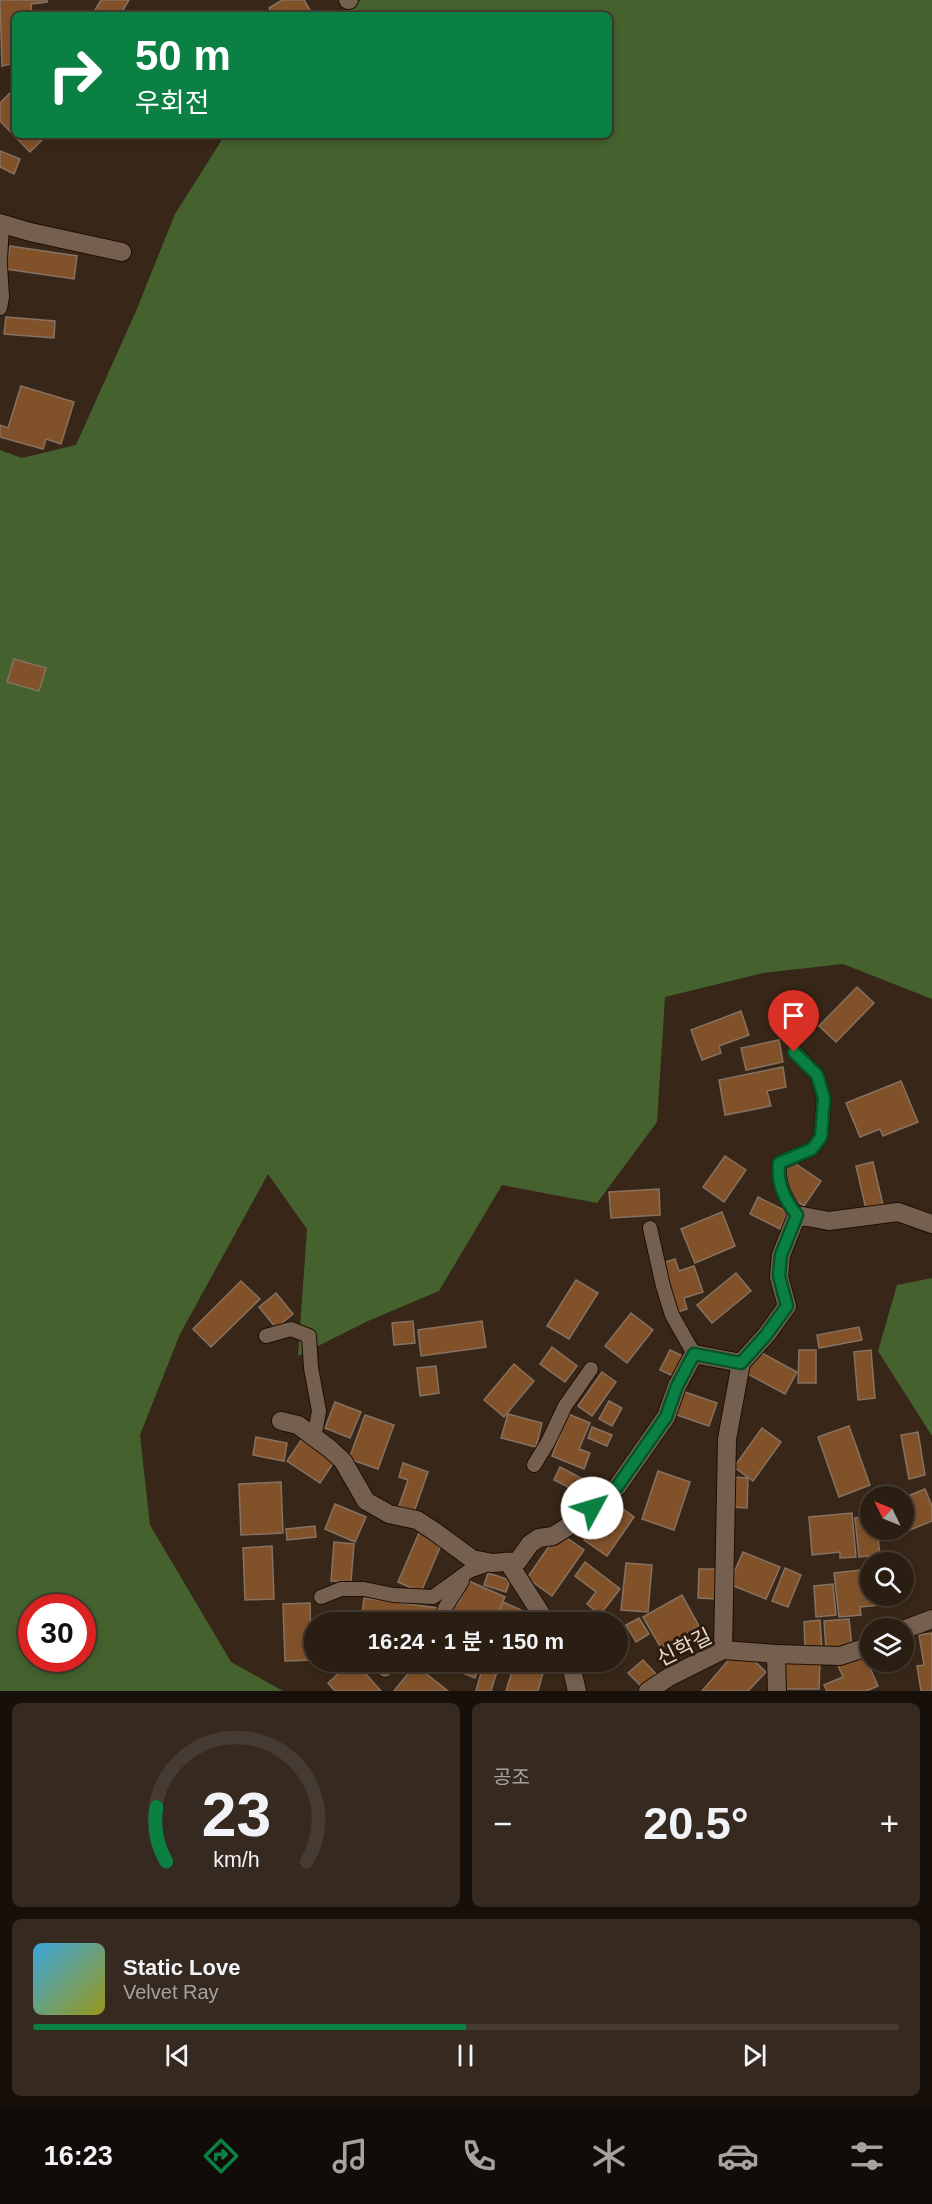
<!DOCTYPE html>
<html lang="ko">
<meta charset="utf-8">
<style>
:root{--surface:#2a1d12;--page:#362a20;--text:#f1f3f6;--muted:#a5a29f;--line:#463b32;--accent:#0b8043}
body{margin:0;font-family:Arial,"Noto Sans KR",sans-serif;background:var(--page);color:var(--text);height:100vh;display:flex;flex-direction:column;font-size:22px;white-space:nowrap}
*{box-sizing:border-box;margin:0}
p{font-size:20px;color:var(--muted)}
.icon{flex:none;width:33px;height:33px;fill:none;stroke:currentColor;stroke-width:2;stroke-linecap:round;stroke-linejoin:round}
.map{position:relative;height:1691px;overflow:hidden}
.sheet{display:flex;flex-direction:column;gap:12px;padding:12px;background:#17100a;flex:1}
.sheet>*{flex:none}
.banner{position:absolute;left:12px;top:12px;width:600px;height:126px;border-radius:9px;box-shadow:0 3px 9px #0003,0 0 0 2px var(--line);background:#0b8043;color:#fff;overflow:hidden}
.needle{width:39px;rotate:313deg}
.buttons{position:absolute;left:860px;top:1486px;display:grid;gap:12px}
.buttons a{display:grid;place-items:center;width:54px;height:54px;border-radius:50%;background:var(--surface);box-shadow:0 3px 9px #0003,0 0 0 2px var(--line);font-size:30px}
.speed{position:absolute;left:18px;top:1594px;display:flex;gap:12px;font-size:30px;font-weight:700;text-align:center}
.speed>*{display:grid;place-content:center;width:78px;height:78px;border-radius:50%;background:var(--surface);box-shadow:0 3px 9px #0003,0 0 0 2px var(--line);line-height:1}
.speed .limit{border:9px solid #d22;background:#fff;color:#111}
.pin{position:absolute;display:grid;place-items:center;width:51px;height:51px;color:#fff;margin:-62px -26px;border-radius:50% 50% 50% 0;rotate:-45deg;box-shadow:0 0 6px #0007}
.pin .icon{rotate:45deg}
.me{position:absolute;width:66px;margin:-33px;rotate:51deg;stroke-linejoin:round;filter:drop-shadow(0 0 4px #0008)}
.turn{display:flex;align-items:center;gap:21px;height:126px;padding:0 24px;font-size:27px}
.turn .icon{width:78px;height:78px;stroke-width:2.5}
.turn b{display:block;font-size:42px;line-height:51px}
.big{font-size:45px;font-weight:600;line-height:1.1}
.sheet .widget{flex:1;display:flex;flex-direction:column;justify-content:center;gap:9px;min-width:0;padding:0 21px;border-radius:9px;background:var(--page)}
.sheet .dial{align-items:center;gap:0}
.dial svg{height:156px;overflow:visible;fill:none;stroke:var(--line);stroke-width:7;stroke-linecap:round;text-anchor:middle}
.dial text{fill:var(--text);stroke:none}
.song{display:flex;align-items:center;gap:18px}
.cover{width:72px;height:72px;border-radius:9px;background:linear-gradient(135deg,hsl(200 70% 55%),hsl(60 70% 35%))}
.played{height:6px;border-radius:3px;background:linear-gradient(90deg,var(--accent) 50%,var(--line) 50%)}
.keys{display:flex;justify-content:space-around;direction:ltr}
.heat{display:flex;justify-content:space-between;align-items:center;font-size:33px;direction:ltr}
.sheet .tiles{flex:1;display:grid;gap:12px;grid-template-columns:1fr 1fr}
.widget:last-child{grid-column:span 2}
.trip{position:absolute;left:304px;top:1612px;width:324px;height:60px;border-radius:30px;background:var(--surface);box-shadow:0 3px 9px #0003,0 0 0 2px var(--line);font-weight:600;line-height:60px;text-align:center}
.dock{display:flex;height:96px;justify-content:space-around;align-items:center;background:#110c07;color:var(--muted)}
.dock .icon{width:42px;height:42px}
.dock .on{color:var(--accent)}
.dock b{font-size:27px;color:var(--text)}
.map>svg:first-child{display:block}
</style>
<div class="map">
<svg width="932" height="1691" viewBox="0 0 932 1691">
<rect width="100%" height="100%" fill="#382718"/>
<!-- forest -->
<g fill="#44612e" fill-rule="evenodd">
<path d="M 361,0 L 932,0 L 932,999 L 843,964 L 763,973 L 665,997 L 657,1122 L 597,1203 L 502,1185 L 439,1291 L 368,1321 L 298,1356 L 307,1229 L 268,1174 L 180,1334 L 140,1435 L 150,1525 L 231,1662 L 283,1691 L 0,1691 L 0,450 L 22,458 L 76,445 L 136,311 L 175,214 L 225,135 L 609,135 L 609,15 L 343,15 ZM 32,1608 L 82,1608 L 82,1659 L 32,1659 Z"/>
<path d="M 932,1278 L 932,1436 L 878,1351 L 897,1285 Z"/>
</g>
<!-- building -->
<g fill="#81522a" stroke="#877161" stroke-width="1.5">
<path d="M 0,0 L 47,0 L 47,2 L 31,4 L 32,15 L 15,15 L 15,63 L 2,66 Z"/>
<path d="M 101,0 L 129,0 L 120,15 L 92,15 Z"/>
<path d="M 282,0 L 304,0 L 313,15 L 273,15 L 269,8 Z"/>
<path d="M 15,88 L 15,135 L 47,135 L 30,152 L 0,121 L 0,103 Z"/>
<path d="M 0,151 L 20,159 L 14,174 L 0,167 Z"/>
<path d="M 10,246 L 77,256 L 74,279 L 6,269 Z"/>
<path d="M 6,317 L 55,321 L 54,338 L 4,334 Z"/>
<path d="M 21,386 L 74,402 L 61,444 L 46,439 L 43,449 L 0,437 L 0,425 L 8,428 Z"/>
<path d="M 14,659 L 46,668 L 39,691 L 7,682 Z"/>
<path d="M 857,987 L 874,1003 L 836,1042 L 819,1026 Z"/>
<path d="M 741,1011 L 749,1035 L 719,1046 L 721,1053 L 702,1060 L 691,1030 Z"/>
<path d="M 779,1040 L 783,1062 L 746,1070 L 741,1048 Z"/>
<path d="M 783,1067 L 786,1087 L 767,1091 L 771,1106 L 725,1115 L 719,1080 Z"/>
<path d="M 901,1081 L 918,1122 L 883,1136 L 880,1129 L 860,1137 L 846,1103 Z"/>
<path d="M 725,1156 L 746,1170 L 724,1202 L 703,1187 Z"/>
<path d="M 790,1160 L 821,1181 L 804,1206 L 790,1197 L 781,1173 Z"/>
<path d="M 873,1162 L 883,1205 L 866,1209 L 856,1166 Z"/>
<path d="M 659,1189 L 660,1215 L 611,1218 L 609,1192 Z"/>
<path d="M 758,1197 L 788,1212 L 780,1229 L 750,1214 Z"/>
<path d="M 722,1212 L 735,1246 L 695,1263 L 681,1229 Z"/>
<path d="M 675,1259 L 679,1271 L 694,1266 L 703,1292 L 684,1298 L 687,1309 L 675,1313 L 659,1264 Z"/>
<path d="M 736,1273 L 751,1291 L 712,1323 L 697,1305 Z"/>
<path d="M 576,1280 L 598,1293 L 569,1339 L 547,1326 Z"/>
<path d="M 241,1281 L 260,1299 L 211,1347 L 193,1329 Z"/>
<path d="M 276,1293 L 293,1314 L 276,1328 L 259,1307 Z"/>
<path d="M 631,1313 L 653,1330 L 627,1363 L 605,1346 Z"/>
<path d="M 413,1321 L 415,1343 L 394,1345 L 392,1323 Z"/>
<path d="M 482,1321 L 486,1347 L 421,1356 L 418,1330 Z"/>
<path d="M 859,1327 L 862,1340 L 819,1348 L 817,1335 Z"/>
<path d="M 552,1347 L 577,1366 L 565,1382 L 540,1364 Z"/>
<path d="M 670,1350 L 685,1357 L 675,1377 L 660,1370 Z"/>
<path d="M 756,1350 L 797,1372 L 785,1394 L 744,1372 Z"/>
<path d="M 799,1350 L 816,1350 L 816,1383 L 798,1383 Z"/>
<path d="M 871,1350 L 875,1398 L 858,1400 L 854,1352 Z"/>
<path d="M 514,1364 L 534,1381 L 504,1417 L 484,1400 Z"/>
<path d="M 436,1366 L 439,1393 L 420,1396 L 417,1368 Z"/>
<path d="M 602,1372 L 616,1382 L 592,1416 L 578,1406 Z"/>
<path d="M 682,1391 L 717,1403 L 709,1426 L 674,1414 Z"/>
<path d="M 609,1401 L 622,1408 L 612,1426 L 599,1419 Z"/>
<path d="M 335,1402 L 361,1412 L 350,1438 L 325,1428 Z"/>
<path d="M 508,1414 L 542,1423 L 536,1447 L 501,1438 Z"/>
<path d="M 568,1414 L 590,1423 L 579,1449 L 590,1453 L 584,1469 L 552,1456 Z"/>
<path d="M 365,1415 L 394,1425 L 378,1469 L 349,1459 Z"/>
<path d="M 849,1426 L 870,1485 L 839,1497 L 818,1437 Z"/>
<path d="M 592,1427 L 612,1435 L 607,1446 L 588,1438 Z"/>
<path d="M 762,1428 L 781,1442 L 753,1481 L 734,1467 Z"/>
<path d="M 918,1432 L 925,1475 L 909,1479 L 901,1435 Z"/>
<path d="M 256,1437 L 287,1443 L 284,1461 L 253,1455 Z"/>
<path d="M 302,1439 L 334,1462 L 320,1483 L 287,1461 Z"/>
<path d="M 403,1463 L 428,1472 L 414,1512 L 399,1506 L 408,1480 L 399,1477 Z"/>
<path d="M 560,1467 L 583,1479 L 576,1491 L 554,1480 Z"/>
<path d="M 658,1471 L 690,1482 L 674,1530 L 642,1519 Z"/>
<path d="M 732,1477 L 748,1478 L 747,1508 L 731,1507 Z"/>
<path d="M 586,1478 L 599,1481 L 595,1495 L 582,1491 Z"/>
<path d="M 281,1482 L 283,1533 L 241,1535 L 239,1484 Z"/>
<path d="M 925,1489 L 932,1506 L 932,1521 L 888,1539 L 885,1530 L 903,1530 L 903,1498 Z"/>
<path d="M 612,1501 L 634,1517 L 607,1556 L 584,1540 Z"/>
<path d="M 335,1504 L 366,1517 L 355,1542 L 325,1529 Z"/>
<path d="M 852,1513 L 856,1557 L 840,1558 L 840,1552 L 812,1555 L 809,1517 Z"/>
<path d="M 870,1516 L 870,1530 L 877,1530 L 880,1555 L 859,1557 L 855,1518 Z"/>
<path d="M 315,1526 L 316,1537 L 287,1540 L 286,1529 Z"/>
<path d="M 419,1533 L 442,1543 L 421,1592 L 398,1582 Z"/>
<path d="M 567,1538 L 584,1550 L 552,1596 L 527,1578 L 552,1542 Z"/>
<path d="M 334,1542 L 354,1544 L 351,1582 L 331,1581 Z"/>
<path d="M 272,1546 L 274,1599 L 245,1600 L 243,1548 Z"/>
<path d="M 743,1552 L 780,1567 L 766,1599 L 729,1584 Z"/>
<path d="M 585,1562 L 620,1589 L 600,1615 L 587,1604 L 596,1592 L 575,1576 Z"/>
<path d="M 626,1563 L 652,1565 L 648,1612 L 621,1610 Z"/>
<path d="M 785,1568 L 801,1575 L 788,1607 L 772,1601 Z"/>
<path d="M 699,1569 L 720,1569 L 719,1599 L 698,1598 Z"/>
<path d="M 870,1569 L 870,1596 L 889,1597 L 880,1598 L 880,1605 L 860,1607 L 861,1615 L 839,1617 L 834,1573 Z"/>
<path d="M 488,1573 L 510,1580 L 506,1592 L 484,1585 Z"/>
<path d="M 469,1581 L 505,1597 L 498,1613 L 503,1602 L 523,1611 L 518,1623 L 446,1623 L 452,1609 L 459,1602 Z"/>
<path d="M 833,1584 L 836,1615 L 816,1617 L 814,1586 Z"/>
<path d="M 682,1595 L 699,1626 L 661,1648 L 643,1617 Z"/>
<path d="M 364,1598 L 438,1608 L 436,1623 L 362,1614 Z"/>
<path d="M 310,1603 L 311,1660 L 285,1661 L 283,1604 Z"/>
<path d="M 639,1618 L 649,1634 L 636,1642 L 626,1625 Z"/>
<path d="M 849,1619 L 852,1648 L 826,1650 L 824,1621 Z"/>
<path d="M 820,1620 L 822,1651 L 805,1649 L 804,1622 Z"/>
<path d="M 932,1633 L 932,1691 L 921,1691 L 917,1666 L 924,1665 L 919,1635 Z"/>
<path d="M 863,1652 L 878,1686 L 866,1691 L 827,1691 L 824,1685 L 843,1677 L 837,1663 Z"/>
<path d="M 732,1656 L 751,1658 L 766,1672 L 748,1691 L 702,1691 Z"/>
<path d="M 643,1660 L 656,1674 L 642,1687 L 628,1673 Z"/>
<path d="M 784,1661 L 820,1661 L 819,1689 L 784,1689 Z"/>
<path d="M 351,1662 L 355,1662 L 381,1691 L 335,1691 L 328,1683 Z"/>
<path d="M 446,1662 L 481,1662 L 475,1678 L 445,1666 Z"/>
<path d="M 484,1662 L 499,1665 L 491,1691 L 476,1691 Z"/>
<path d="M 415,1665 L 448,1691 L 394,1691 Z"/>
<path d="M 514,1665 L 543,1673 L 538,1691 L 506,1691 Z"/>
</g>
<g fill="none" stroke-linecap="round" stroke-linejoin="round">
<defs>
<g id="lane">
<path d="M 0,261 L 2,224"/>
<path d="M 0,266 L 2,297 L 0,308"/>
<path d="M 794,1051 L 817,1075 L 824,1098 L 821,1137 L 812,1149 L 779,1163 C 777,1184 785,1199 797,1215"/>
<path d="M 650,1228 L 663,1286 L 672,1315 L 694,1354"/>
<path d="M 266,1336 L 291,1329 L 309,1336 L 311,1368 L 319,1411 L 314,1438"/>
<path d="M 534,1465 L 548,1442 L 565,1406 L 591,1369"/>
<path d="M 321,1597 L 341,1589 L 364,1589 L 393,1595 L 433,1597 L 469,1571 L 492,1563"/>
<path d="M 441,1623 L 445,1608 L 462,1581"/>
<path d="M 385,1670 L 393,1662"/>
</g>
<g id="street">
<path d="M 348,0 L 349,0"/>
<path d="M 0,223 L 30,232 L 122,252"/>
<path d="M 281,1421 L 298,1425 L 330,1449 L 343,1461 L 366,1501 L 389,1514 L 417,1520 L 434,1531 L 472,1559 L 492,1563 L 518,1561 L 530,1544 L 539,1538 L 553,1536 L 580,1519 L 617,1487 L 666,1417 L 677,1386 L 694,1354 L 741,1363 L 767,1334 L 787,1306 L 779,1277 L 781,1255 L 797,1215 L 829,1221 L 898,1212 L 932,1224"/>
<path d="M 508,1562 L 547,1623"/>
<path d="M 903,1630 L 932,1619"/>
<path d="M 723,1650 L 727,1439 L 741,1363"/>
<path d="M 776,1654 L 840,1656 L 870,1646"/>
<path d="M 570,1662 L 577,1691"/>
<path d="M 648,1691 L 669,1677 L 723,1650 L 776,1654 L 777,1691"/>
</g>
</defs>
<!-- lane casing -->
<use href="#lane" stroke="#1f0f03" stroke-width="16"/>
<!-- street casing -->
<use href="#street" stroke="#1f0f03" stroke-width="20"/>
<!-- lane -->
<use href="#lane" stroke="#756050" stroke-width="14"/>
<!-- street -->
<use href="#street" stroke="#756050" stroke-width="18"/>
</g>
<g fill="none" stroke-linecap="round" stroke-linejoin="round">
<defs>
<path id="route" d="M 592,1508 L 617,1487 L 666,1417 L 677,1386 L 694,1354 L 741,1363 L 766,1335 L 787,1306 L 779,1276 L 781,1255 L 797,1215 C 784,1199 777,1184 779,1163 L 812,1149 L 821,1137 L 824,1098 L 817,1075 L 794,1052"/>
</defs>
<!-- route casing -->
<use href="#route" stroke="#07532c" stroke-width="15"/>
<!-- route -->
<use href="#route" stroke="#0b8043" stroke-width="10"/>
</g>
<g text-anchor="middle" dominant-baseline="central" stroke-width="6" stroke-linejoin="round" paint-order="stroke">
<!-- street labels -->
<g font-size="21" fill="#e7dbd1" stroke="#2e1d0e">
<text transform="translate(684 1647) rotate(-26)">신학길</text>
</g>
</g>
</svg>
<div class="buttons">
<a><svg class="needle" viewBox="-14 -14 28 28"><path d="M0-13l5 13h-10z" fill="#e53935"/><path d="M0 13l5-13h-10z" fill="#a5a29f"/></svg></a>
<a><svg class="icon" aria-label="search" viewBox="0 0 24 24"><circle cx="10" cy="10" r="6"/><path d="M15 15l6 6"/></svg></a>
<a><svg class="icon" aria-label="layers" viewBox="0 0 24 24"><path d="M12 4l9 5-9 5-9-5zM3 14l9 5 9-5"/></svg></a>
</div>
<div class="speed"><div class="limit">30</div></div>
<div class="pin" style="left:794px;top:1052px;background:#d93025"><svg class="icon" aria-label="arrive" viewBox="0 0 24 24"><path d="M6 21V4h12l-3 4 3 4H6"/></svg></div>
<svg class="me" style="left:592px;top:1508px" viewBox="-20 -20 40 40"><circle r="19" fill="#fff"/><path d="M0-13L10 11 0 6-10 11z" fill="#0b8043"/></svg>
<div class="trip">16:24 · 1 분 · 150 m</div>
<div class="banner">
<div class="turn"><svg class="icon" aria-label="right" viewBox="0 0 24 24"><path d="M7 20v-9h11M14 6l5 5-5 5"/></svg><div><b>50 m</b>우회전</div></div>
</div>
</div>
<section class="sheet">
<div class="tiles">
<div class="widget dial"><svg viewBox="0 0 100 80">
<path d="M14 69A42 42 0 1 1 86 69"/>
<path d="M14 69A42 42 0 0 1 9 41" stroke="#0b8043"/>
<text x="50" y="56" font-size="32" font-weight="700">23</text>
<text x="50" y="72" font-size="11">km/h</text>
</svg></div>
<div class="widget"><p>공조</p>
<div class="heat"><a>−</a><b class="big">20.5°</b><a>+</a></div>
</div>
<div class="widget">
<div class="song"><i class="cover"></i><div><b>Static Love</b><p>Velvet Ray</p></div></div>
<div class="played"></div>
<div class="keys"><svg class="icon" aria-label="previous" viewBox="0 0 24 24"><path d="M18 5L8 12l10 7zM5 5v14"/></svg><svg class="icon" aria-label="pause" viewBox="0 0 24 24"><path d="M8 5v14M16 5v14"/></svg><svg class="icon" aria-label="next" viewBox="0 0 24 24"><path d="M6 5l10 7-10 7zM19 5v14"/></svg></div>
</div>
</div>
</section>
<nav class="dock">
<b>16:23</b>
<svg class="icon on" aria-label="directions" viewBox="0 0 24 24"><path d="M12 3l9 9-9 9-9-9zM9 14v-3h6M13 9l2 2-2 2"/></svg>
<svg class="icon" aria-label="music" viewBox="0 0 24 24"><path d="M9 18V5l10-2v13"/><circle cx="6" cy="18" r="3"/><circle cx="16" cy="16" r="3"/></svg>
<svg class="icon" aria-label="phone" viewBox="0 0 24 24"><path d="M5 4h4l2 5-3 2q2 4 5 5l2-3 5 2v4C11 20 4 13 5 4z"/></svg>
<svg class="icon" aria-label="climate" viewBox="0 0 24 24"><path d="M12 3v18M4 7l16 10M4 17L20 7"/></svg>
<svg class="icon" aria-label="car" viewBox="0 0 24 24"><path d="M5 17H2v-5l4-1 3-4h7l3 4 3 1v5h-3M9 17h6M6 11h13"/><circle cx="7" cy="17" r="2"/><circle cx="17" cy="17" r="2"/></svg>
<svg class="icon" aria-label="filters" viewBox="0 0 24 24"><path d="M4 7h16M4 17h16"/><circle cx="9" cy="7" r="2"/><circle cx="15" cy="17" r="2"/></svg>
</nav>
